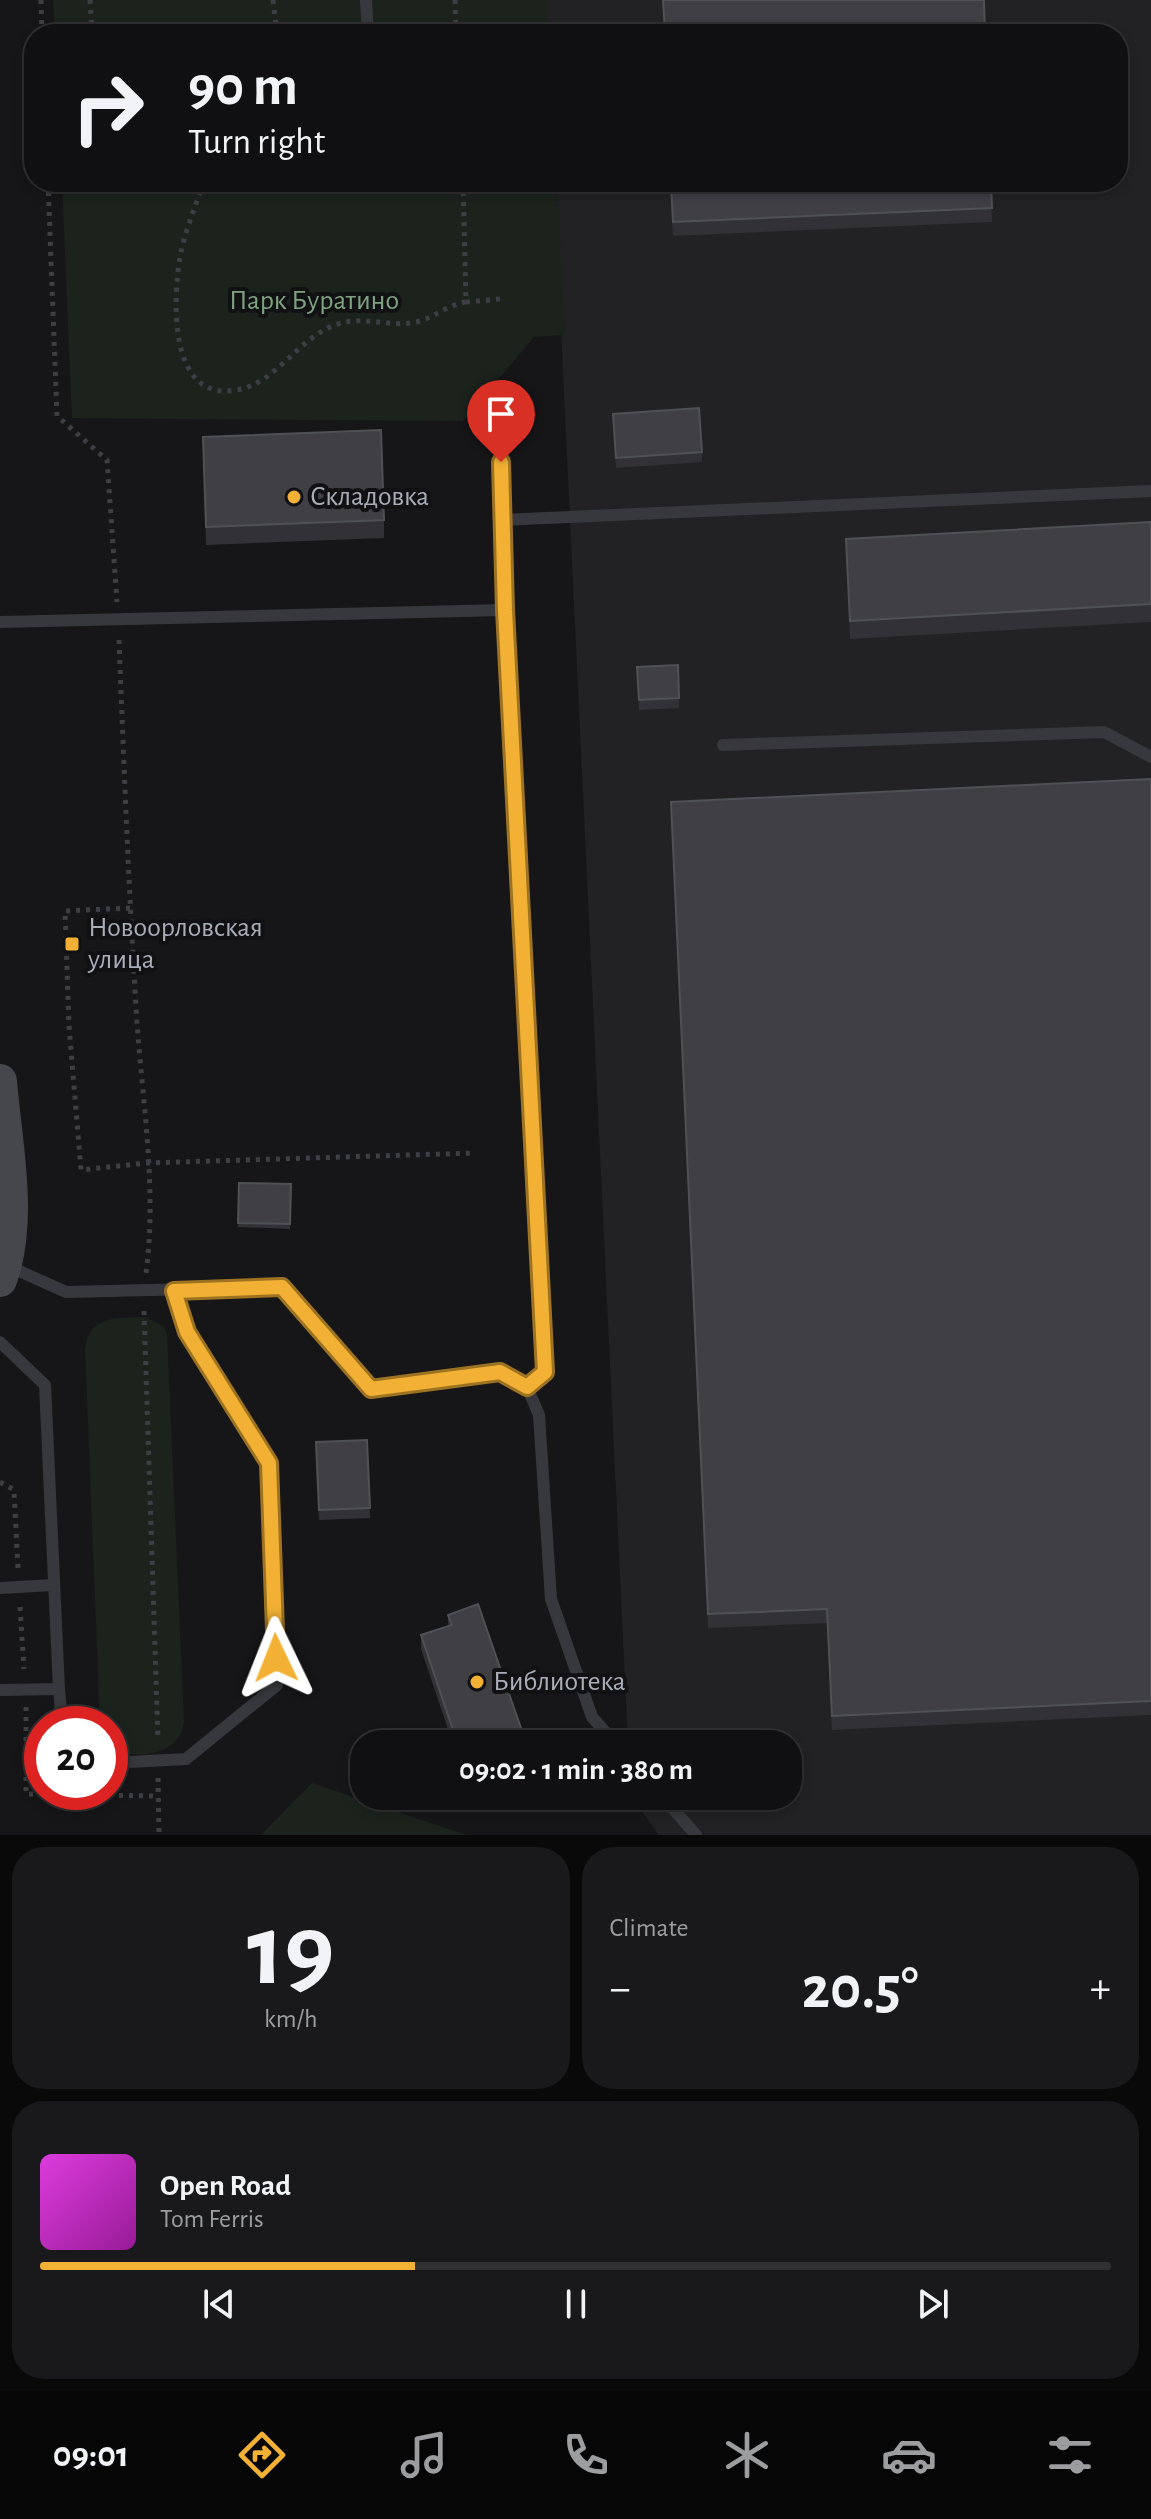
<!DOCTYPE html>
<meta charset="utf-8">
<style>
:root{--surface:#101012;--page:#19191b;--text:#f1f3f6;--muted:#9c9d9f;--line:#303032;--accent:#f2b134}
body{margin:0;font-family:"Alegreya Sans",sans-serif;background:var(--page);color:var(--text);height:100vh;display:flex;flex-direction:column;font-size:30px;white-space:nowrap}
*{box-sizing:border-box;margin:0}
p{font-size:26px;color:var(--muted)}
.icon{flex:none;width:44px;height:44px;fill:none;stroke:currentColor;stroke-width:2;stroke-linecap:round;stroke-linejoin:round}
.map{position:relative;height:1835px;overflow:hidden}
.sheet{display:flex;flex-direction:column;gap:12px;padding:12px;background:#09090a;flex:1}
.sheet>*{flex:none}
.banner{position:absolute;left:24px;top:24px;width:1104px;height:168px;border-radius:32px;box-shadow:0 4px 12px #0003,0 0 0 2px var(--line);background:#101012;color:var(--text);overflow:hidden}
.speed{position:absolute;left:24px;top:1706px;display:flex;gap:16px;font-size:40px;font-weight:700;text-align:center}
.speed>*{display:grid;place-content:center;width:104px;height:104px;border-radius:50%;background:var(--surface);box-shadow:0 4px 12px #0003,0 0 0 2px var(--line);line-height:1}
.speed .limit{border:12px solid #d22;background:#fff;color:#111}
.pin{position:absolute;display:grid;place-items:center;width:68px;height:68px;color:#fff;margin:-82px -34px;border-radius:50% 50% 50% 0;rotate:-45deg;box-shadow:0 0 8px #0007}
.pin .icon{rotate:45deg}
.me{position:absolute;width:88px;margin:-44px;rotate:358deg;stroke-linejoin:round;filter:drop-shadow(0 0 6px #0008)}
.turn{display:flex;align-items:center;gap:28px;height:168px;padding:0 32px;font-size:36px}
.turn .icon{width:104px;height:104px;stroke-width:2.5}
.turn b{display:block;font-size:56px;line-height:68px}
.big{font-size:60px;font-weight:600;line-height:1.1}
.sheet .widget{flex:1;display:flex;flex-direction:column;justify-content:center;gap:12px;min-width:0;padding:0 28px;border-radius:32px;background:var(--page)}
.sheet .dial{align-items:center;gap:0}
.dial b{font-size:104px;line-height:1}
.song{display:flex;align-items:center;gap:24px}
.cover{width:96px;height:96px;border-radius:12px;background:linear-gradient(135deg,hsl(300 70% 55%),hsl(300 70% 35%))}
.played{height:8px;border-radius:4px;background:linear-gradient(90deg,var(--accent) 35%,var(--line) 35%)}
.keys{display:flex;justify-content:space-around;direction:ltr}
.heat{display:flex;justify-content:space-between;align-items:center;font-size:44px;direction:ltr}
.sheet .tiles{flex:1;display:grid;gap:12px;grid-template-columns:1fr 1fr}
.widget:last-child{grid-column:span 2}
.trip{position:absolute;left:350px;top:1730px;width:452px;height:80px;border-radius:32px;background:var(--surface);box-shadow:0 4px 12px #0003,0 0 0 2px var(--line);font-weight:600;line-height:80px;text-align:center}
.menu{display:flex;height:128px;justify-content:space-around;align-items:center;background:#060607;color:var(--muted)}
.menu .icon{width:56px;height:56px}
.menu .current{color:var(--accent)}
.menu b{font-size:36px;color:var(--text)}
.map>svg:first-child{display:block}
</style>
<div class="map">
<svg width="1151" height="1835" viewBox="0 0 1151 1835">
<rect width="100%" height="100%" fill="#161618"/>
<!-- built -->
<path fill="#222225" d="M 546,0 L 1151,0 L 1151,1835 L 659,1835 L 631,1796 L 788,1796 L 788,1744 L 628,1744 L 554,182 L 1118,182 L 1118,34 L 547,34 Z"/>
<!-- green -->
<g fill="#1c231d">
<path d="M 53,0 L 547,0 L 549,34 L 55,34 Z"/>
<path d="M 62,182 L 557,182 L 565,335 L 534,337 L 463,421 L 72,418 Z"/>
<path d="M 145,1317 L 163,1326 L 167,1334 L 184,1722 C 181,1755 136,1761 110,1748 L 110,1724 L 100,1724 L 85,1349 C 89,1315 118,1318 145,1317 Z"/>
<path d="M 312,1783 L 466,1835 L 261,1835 Z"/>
</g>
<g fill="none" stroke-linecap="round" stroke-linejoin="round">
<!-- path -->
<g stroke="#3d3f44" stroke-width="5" stroke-dasharray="4 6" stroke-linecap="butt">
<path d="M 41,0 L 42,34"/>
<path d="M 90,0 L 92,34"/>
<path d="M 273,0 L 277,34"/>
<path d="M 455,0 L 456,34"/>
<path d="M 48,182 L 57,416 L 107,460 L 117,602"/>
<path d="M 204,182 C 195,207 185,231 180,257 C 173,300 168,403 237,390 C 277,383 299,336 338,324 C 365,315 390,328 416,322 C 435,318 446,305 466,302 L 463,182"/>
<path d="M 466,302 L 500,299"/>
<path d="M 119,640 C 124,768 129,896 137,1023 C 143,1105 157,1192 146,1273"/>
<path d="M 130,908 L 65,911 L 69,1026 L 81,1170 L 146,1163 L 475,1153"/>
<path d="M 144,1311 L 158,1740"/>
<path d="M 0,1482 L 14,1490 L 18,1569"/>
<path d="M 20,1607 L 24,1669"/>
<path d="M 26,1707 L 26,1794 L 156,1796"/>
<path d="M 158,1778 L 159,1835"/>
</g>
<!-- lane -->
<g stroke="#37383d" stroke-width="12">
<path d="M 366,0 L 368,34"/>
<path d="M 500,432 L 505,610 L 545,1372 L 527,1387"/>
<path d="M 502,520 L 1151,491"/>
<path d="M 0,622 L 505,610"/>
<path d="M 723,745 L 1104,732 L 1151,757"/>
<path d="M 6,1265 L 66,1292 L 282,1287 L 371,1389 L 500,1372 L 527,1387 L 539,1415 L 551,1599 L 592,1717 L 616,1744"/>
<path d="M 0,1342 L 45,1385 L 59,1689 L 0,1690"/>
<path d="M 0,1588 L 53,1585"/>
<path d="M 59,1689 L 62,1724"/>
<path d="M 110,1763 L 186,1759 L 277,1685 L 269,1463 L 187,1332 L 174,1291"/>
<path d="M 662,1796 L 696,1835"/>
</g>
<!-- secondary -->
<path stroke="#45474d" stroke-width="34" d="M 0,1081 C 5,1143 22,1220 0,1280"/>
</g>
<!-- wall -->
<g fill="#323236">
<path d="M 670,182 L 991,182 L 992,222 L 673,236 Z"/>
<path d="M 613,414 L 702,452 L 702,462 L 616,468 Z"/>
<path d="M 203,437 L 384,520 L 384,538 L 206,545 Z"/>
<path d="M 1151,522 L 1151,622 L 850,639 L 846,539 Z"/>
<path d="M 678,665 L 679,708 L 639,710 L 637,677 Z"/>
<path d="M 1151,779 L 1151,1715 L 832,1730 L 827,1623 L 708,1628 L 671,802 Z"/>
<path d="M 239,1183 L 291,1184 L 290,1229 L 238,1227 Z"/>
<path d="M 367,1440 L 370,1518 L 319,1520 L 316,1442 Z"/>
<path d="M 448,1615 L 524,1744 L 453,1744 L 421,1649 L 421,1635 L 448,1626 Z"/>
</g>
<!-- shaded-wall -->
<g fill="#212124">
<path d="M 488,1731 L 488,1744 L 457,1744 L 457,1742 Z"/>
<path d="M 524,1737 L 524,1744 L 504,1744 Z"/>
</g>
<!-- building -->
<g fill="#3f3f44" stroke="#4f5156" stroke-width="2">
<path d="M 663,0 L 984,0 L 985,34 L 665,34 Z"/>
<path d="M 671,182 L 991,182 L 992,208 L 673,222 Z"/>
<path d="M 699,408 L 702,452 L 616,458 L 613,414 Z"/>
<path d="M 381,430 L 384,520 L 206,527 L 203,437 Z"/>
<path d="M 1151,522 L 1151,604 L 850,621 L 846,539 Z"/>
<path d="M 678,665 L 679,698 L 639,700 L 637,667 Z"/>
<path d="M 1151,779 L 1151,1701 L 832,1716 L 827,1609 L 708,1614 L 671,802 Z"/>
<path d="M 239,1183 L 291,1184 L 290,1224 L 238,1223 Z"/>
<path d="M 367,1440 L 370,1508 L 319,1510 L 316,1442 Z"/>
<path d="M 478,1604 L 524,1737 L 504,1744 L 493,1744 L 488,1731 L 457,1742 L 421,1635 L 452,1625 L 448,1615 Z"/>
</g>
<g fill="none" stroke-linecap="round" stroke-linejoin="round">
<defs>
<path id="route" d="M 276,1658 L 269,1463 L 187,1332 L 174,1291 L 282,1287 L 371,1389 L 500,1372 L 527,1387 L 545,1372 L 505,610 L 501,462"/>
</defs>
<!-- route casing -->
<use href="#route" stroke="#9d7322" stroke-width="20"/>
<!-- route -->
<use href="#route" stroke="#f2b134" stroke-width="14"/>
</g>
<!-- markers -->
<g fill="#f2b134" stroke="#111113" stroke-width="3">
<circle cx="294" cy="497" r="8"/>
<rect x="64" y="936" width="16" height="16" rx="4"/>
<circle cx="477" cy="1682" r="8"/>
</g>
<g text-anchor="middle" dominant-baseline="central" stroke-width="8" stroke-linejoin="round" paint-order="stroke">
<!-- park labels -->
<g font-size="28" fill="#7fa381" stroke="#111113">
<text x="314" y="301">Парк Буратино</text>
</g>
<!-- poi labels -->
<g font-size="28" fill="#a8adb8" stroke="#111113" text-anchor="start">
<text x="310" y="497">Складовка</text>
<text x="88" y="928">Новоорловская<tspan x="88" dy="32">улица</tspan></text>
<text x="493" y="1682">Библиотека</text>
</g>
</g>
</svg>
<div class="speed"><div class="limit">20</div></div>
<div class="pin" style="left:501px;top:462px;background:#d93025"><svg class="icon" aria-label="arrive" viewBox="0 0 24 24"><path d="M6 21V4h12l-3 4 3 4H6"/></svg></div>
<svg class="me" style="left:276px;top:1658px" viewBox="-20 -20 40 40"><path d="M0-17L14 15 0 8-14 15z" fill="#f2b134" stroke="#fff" stroke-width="4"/></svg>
<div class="trip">09:02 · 1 min · 380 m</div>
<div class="banner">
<div class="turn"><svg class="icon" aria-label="right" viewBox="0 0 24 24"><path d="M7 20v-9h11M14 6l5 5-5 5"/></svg><div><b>90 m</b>Turn right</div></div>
</div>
</div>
<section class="sheet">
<div class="tiles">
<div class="widget dial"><b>19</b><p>km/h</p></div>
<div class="widget"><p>Climate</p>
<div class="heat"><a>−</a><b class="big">20.5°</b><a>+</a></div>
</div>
<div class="widget">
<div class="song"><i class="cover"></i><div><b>Open Road</b><p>Tom Ferris</p></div></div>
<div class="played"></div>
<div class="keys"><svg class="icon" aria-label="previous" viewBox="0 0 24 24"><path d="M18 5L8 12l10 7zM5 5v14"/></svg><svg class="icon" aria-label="pause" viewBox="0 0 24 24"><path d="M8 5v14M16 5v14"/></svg><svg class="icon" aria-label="next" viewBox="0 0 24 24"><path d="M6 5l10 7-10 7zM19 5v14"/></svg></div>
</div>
</div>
</section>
<nav class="menu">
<b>09:01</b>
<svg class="icon current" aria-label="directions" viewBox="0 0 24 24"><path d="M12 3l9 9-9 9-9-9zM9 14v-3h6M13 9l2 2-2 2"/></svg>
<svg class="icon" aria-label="music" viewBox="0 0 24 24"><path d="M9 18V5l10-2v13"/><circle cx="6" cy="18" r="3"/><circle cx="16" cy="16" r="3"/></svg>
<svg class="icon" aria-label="phone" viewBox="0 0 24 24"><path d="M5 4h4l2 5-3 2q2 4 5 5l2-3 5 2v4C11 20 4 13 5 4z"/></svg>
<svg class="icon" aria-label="climate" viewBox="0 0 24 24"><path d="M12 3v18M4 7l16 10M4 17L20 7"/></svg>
<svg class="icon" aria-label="car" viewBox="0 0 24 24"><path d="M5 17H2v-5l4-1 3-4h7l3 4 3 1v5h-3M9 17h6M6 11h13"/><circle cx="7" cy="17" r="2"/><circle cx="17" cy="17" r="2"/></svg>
<svg class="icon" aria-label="filters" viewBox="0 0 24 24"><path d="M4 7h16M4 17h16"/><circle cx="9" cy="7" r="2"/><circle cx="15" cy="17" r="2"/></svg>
</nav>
